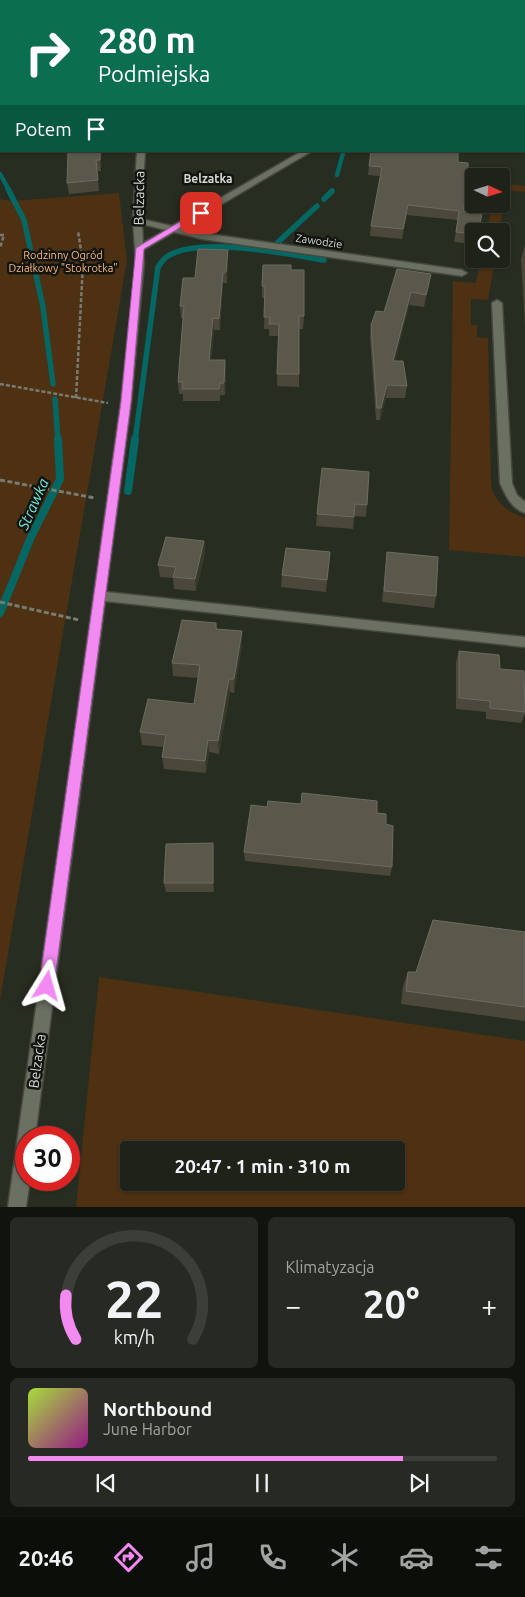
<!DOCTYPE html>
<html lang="pl">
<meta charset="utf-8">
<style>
:root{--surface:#1e2219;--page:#262a22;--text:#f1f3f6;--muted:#a1a4a2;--line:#3c3f38;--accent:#f38af2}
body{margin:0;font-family:Ubuntu,sans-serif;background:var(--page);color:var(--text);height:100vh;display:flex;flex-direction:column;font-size:19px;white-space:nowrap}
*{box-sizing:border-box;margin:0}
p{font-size:16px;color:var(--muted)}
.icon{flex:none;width:28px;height:28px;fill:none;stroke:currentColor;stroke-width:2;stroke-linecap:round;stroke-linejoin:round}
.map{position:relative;height:1207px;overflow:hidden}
.drawer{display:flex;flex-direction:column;gap:10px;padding:10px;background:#10130e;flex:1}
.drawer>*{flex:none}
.hud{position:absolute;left:0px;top:0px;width:525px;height:152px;box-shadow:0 1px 4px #0004,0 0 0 1px var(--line);background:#0b6e4f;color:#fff;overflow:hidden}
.needle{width:32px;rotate:94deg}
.buttons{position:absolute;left:465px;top:168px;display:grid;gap:10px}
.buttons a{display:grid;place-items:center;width:45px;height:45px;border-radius:5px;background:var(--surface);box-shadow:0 1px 4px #0004,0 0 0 1px var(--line);font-size:25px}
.speed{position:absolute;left:15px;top:1126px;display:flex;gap:10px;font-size:25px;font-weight:700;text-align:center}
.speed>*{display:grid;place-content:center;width:65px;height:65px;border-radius:50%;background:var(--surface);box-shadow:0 1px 4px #0004,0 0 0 1px var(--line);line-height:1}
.speed .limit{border:8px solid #d22;background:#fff;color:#111}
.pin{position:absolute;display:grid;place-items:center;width:42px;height:42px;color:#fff;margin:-21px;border-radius:10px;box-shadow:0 2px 8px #0006}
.me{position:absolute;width:55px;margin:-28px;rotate:8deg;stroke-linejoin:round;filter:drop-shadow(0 0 4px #0008)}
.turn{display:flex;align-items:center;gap:18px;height:105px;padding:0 15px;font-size:22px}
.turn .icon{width:65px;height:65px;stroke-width:2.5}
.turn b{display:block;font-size:35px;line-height:42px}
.then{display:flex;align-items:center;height:48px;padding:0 15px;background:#0003;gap:10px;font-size:19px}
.big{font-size:38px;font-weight:700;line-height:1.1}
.drawer .tile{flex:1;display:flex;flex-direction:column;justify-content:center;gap:8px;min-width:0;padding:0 18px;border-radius:8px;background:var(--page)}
.drawer .dial{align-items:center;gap:0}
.dial svg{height:130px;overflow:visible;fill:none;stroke:var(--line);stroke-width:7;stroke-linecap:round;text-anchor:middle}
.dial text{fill:var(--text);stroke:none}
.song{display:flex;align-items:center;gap:15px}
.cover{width:60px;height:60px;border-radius:8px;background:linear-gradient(135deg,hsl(80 70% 55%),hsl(310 70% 35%))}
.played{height:5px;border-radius:2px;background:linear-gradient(90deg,var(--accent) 80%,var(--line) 80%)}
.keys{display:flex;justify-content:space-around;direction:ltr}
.heat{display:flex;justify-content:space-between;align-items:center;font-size:28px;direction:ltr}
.drawer .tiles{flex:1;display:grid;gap:10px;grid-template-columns:1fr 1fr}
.tile:last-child{grid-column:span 2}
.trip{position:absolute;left:120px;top:1141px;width:285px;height:50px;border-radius:5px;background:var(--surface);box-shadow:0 1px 4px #0004,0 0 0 1px var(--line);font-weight:700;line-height:50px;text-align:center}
.tabs{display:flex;height:80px;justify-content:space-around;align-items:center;background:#0c0e0a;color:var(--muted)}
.tabs .icon{width:35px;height:35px}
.tabs .current{color:var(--accent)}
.tabs b{font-size:22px;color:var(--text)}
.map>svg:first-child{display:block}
</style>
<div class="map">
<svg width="525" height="1207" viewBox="0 0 525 1207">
<rect width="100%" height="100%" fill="#282d21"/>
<!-- green -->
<g fill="#4e3012" fill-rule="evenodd">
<path d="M 501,183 L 525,186 L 525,192 L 507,190 L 499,231 L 487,231 L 492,204 L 501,204 Z"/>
<path d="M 119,193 L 127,260 L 0,1000 L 0,199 L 11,201 Z"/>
<path d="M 481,259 L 495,259 L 488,300 L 471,299 L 471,325 L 477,325 L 477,337 L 488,338 L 491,485 C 495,503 508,512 525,518 L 525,557 L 449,550 L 453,281 L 476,283 Z"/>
<path d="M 99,977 L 525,1041 L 525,1207 L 76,1207 ZM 129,1150 L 396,1150 L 396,1182 L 129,1182 Z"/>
</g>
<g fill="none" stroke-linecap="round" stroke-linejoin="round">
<!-- stream-far2 -->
<g stroke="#036864" stroke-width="4.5">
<path d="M 0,174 L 9,190"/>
<path d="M 337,175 L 343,153"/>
</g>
<!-- stream-far1 -->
<g stroke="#036864" stroke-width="5.5">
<path d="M 8,189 L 24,220 L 43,307 L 53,384"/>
<path d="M 324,199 L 332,191"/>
<path d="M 277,243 L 317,206"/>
<path d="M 55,399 L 58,441"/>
<path d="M 135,441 L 158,267 C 161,263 164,258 168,256 C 201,236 287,254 324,260"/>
</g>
<!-- stream -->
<g stroke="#036864" stroke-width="8">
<path d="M 128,491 L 135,439"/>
<path d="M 0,613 L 31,537 L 60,479 L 58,439"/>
</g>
<defs>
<g id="minor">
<rect x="131" y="0" width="6" height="1"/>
<path d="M 137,151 L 145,151 L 141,219 L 172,226 L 302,151 L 312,151 L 181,228 L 202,233 L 462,270 L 467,273 L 462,276 L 202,239 L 174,232 L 143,250 L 144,263 L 131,402 L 106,592 L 525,637 L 525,647 L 105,601 L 35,1138 L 26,1138 L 26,1180 L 30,1180 L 26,1207 L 8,1207 L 121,402 L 136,263 L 133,220 ZM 142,224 L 166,230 L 143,243 Z"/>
<path d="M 497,300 L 502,303 L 512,483 L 517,495 L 525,502 L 525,513 C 512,509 505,495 500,483 L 492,303 Z"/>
</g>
</defs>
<!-- minor casing -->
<use href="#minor" stroke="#44483d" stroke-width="3"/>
<!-- path-far1 -->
<g stroke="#777b71" stroke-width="2.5" stroke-dasharray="4 2" stroke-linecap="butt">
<path d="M 0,235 L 4,235 L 0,248"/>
<path d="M 0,384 L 108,403"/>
<path d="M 76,398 L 83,263 L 78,231"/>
</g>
<!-- path -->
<g stroke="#777b71" stroke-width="3" stroke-dasharray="5 2.5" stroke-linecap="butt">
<path d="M 0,480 L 95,498"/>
<path d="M 0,602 L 79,620"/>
</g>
<!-- minor -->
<use href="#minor" fill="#6a7062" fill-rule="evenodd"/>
</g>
<!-- wall -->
<g fill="#4b483b">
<path d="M 524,10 L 525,11 L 525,49 L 524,48 Z"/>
<path d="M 78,151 L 101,151 L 101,171 L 97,171 L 99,191 L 69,194 L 67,183 Z"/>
<path d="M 458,162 L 463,211 L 474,231 L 474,244 L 454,242 L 458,220 L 407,215 L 402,239 L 370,236 L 371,226 L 380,176 L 368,175 L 369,166 Z"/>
<path d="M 525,244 L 525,327 L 521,260 Z"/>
<path d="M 228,261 L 227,283 L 223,283 L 220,330 L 214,330 L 211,360 L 225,360 L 226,372 L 225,395 L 220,395 L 220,401 L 183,401 L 183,394 L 179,394 L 178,382 L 183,318 L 181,318 L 180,306 L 195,278 Z"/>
<path d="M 291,270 L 304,316 L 303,329 L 299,329 L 299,387 L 277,386 L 278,336 L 269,336 L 269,329 L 264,329 L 265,298 L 262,298 L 262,286 Z"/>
<path d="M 431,274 L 429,286 L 424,307 L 409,305 L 395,361 L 407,386 L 405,398 L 386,398 L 380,420 L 376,420 L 370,338 L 371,325 L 384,312 Z"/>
<path d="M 369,472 L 366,517 L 354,516 L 353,529 L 316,526 L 317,514 Z"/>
<path d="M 204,541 L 205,553 L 196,591 L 174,589 L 173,578 L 160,577 L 158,565 Z"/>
<path d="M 330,552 L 326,592 L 281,587 L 282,575 Z"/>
<path d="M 387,552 L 436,596 L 434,608 L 382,602 Z"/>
<path d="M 216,623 L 217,629 L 242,645 L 234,693 L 230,692 L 219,754 L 209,752 L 206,773 L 164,769 L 162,757 L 164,747 L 142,745 L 140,732 L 194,704 L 198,678 L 173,676 L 172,663 Z"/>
<path d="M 459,651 L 500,669 L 524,671 L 525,713 L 521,723 L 486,719 L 486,712 L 456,709 L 456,662 Z"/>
<path d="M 267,807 L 377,813 L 386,824 L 392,867 L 390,876 L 245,861 L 244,852 Z"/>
<path d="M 214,853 L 214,892 L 166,892 L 164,883 Z"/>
<path d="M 433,920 L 525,932 L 525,1021 L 401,1004 L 403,986 L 408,972 L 416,972 Z"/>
</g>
<!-- shaded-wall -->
<g fill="#37372a">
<path d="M 100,151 L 101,151 L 101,171 L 100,160 Z"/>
<path d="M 408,205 L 407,215 L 402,239 L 403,229 Z"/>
<path d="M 228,250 L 228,261 L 227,283 L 226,272 Z"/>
<path d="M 223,272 L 223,283 L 220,330 L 219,319 Z"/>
<path d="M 431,274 L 429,286 L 424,307 L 426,295 Z"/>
<path d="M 411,292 L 409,305 L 392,373 L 393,361 Z"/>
<path d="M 213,318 L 214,330 L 210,372 L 209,360 Z"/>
<path d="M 225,360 L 226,372 L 225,395 L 224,383 Z"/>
<path d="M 387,385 L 386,398 L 380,420 L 381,408 Z"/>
<path d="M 204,541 L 205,553 L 196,591 L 195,579 Z"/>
<path d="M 242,631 L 242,645 L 234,693 L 234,679 Z"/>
<path d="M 229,679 L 230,692 L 219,754 L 218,741 Z"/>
<path d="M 208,740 L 209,752 L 206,773 L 205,761 Z"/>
<path d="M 213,843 L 214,853 L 214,892 L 213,883 Z"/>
</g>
<!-- building -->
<g fill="#5a574b" stroke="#6d6c60">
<path d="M 411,0 L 464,0 L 463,1 L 411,1 Z"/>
<path d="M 524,10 L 525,11 L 525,40 L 524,39 Z"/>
<path d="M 78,151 L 100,151 L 100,160 L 96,160 L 98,180 L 67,183 L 68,152 Z"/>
<path d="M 371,151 L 458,151 L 458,162 L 468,163 L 469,181 L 463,211 L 482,213 L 479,231 L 474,231 L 474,234 L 456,232 L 459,211 L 408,205 L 403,229 L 371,226 L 382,167 L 369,166 Z"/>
<path d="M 198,249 L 228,250 L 226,272 L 223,272 L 219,319 L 213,318 L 209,360 L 225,360 L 224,383 L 220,383 L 219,389 L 182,389 L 183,382 L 178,382 L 184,306 L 180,306 L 183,278 L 195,278 Z"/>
<path d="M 263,265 L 291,265 L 291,270 L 304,270 L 304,316 L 299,316 L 299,374 L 277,374 L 279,324 L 269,324 L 270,317 L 264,317 L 265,286 L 262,286 Z"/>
<path d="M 397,269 L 431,274 L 426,295 L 411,292 L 393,361 L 403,361 L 407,386 L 387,385 L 381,408 L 377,408 L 371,325 L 376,311 L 384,312 Z"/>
<path d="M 322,468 L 369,472 L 367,505 L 355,504 L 354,517 L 317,514 Z"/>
<path d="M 166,537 L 204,541 L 195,579 L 173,577 L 176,567 L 158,565 Z"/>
<path d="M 286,548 L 330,552 L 327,580 L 282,575 Z"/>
<path d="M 387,552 L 438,557 L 436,596 L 384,591 Z"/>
<path d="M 182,620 L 216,623 L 216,629 L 242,631 L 234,679 L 229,679 L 218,741 L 208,740 L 205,761 L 162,757 L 166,735 L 140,732 L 148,699 L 194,704 L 200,665 L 172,663 Z"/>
<path d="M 459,651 L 499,655 L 500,669 L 524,671 L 525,712 L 490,708 L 490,701 L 459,698 Z"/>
<path d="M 302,793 L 377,801 L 377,813 L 386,814 L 386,824 L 393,826 L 392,867 L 244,852 L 251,805 L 267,807 L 268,801 L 301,804 Z"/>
<path d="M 213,843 L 213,883 L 164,883 L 166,844 Z"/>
<path d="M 433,920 L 525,932 L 525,1007 L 406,991 L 408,972 L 416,972 Z"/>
</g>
<!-- route -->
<path fill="#f38af2" stroke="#9e5a9d" d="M 198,211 L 205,213 L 144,249 L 131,402 L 54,986 L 52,992 L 47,994 L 42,992 L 39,986 L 121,402 L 136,248 Z"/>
<g text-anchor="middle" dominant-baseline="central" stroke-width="5" stroke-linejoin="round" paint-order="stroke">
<!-- far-street labels -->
<g font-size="11" fill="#d5d8d0" stroke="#12140f">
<text transform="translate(319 241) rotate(8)">Zawodzie</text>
</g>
<!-- far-park labels -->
<g font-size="11" fill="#fbb87b" stroke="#12140f">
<text x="63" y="255">Rodzinny Ogród<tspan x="63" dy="13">Działkowy "Stokrotka"</tspan></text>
</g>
<!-- far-neighbourhood labels -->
<g font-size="12" font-weight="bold" fill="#d5d8d0" stroke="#12140f">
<text x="208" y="178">Belzatka</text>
</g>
<!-- street labels -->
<g font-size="14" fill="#d5d8d0" stroke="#12140f">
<text transform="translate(139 198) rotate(-89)">Belzacka</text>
<text transform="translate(37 1061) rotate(-82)">Belzacka</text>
</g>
<!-- water labels -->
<g font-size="15" font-style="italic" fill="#70e9e2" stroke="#12140f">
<text transform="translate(33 504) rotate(-66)">Strawka</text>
</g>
</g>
</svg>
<div class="buttons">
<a><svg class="needle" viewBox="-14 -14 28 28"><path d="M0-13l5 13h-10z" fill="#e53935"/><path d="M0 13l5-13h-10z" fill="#a1a4a2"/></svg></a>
<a><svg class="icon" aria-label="search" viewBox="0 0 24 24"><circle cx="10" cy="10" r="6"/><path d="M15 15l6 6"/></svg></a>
</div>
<div class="speed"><div class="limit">30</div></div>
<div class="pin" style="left:201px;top:213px;background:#d93025"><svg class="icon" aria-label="arrive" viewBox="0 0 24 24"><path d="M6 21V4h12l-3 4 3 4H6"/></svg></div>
<svg class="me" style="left:47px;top:986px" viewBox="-20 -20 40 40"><path d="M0-17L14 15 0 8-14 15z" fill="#f38af2" stroke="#fff" stroke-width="4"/></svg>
<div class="trip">20:47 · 1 min · 310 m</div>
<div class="hud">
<div class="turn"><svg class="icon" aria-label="right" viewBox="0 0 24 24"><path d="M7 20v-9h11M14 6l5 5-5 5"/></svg><div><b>280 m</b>Podmiejska</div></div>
<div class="then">Potem<svg class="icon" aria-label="arrive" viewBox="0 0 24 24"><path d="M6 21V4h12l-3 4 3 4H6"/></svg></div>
</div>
</div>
<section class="drawer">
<div class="tiles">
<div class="tile dial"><svg viewBox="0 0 100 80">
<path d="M14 69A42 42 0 1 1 86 69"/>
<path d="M14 69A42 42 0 0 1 8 42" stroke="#f38af2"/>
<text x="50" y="56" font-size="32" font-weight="700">22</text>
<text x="50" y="72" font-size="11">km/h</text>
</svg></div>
<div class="tile"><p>Klimatyzacja</p>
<div class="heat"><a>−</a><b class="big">20°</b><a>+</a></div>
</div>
<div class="tile">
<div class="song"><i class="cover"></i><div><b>Northbound</b><p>June Harbor</p></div></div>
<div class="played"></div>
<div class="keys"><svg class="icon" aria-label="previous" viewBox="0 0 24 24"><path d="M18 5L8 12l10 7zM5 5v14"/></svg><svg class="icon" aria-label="pause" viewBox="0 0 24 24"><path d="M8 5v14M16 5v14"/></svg><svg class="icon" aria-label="next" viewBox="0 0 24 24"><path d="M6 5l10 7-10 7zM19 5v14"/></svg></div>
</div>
</div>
</section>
<nav class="tabs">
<b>20:46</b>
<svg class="icon current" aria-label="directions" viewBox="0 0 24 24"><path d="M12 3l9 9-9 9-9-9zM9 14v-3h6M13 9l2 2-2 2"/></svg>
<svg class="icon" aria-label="music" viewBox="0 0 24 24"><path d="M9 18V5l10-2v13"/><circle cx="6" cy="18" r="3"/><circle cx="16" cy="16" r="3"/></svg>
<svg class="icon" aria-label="phone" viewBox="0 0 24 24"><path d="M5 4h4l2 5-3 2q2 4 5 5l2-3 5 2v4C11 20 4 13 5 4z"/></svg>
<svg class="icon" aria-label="climate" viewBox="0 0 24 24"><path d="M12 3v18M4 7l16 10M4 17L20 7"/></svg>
<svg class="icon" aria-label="car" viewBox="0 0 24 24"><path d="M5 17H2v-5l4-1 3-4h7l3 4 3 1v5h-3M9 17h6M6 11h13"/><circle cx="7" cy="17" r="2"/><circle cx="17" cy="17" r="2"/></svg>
<svg class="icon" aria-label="filters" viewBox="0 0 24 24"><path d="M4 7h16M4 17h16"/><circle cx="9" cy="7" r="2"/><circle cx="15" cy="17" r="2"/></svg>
</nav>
